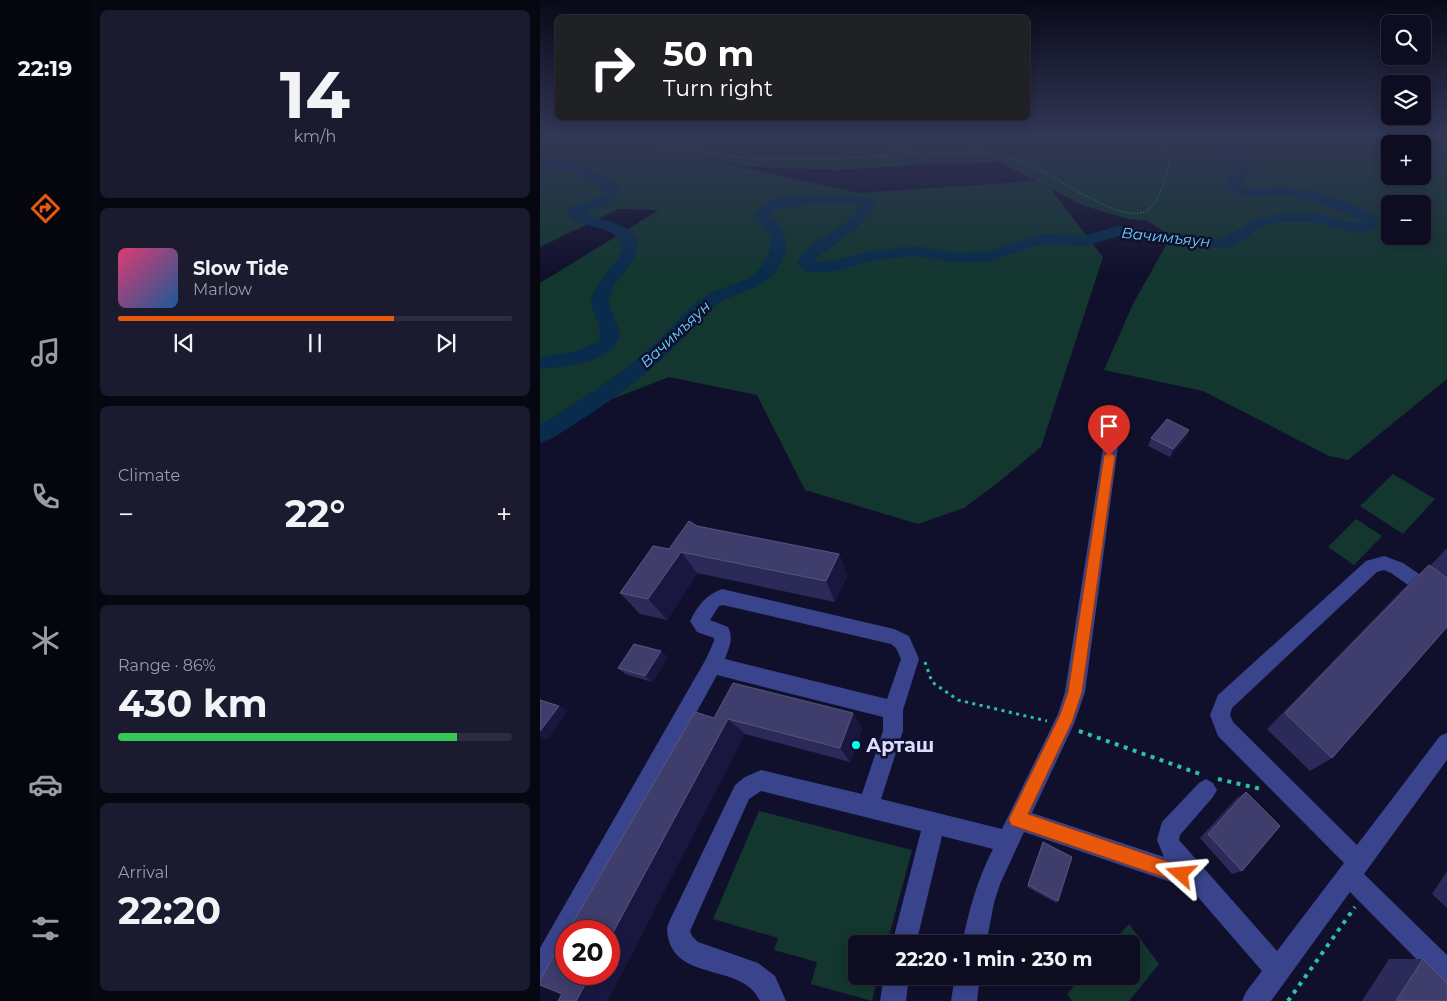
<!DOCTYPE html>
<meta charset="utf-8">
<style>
:root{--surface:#0d0c21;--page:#1b1a2e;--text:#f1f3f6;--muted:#9a9ba5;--line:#2d2c3f;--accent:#ea580c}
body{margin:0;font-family:Montserrat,sans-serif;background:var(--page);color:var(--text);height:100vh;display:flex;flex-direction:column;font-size:19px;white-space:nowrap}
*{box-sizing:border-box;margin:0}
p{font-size:16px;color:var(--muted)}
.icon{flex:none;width:28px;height:28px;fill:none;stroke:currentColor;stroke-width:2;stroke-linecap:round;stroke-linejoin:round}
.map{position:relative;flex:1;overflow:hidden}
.details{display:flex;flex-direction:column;gap:10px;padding:10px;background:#070712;width:450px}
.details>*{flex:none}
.banner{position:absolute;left:15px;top:15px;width:475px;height:105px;border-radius:8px;box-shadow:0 2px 12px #0003,0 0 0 1px var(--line);background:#202124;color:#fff;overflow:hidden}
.controls{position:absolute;left:841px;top:15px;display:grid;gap:10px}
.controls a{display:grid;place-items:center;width:50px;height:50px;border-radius:8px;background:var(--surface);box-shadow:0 2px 12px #0003,0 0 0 1px var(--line);font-size:25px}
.speed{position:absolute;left:15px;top:920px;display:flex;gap:10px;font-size:25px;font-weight:700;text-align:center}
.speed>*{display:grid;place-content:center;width:65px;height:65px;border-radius:50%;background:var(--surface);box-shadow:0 2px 12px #0003,0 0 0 1px var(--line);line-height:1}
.speed .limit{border:8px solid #d22;background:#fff;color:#111}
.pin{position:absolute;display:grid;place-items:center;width:42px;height:42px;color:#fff;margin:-51px -21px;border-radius:50% 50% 50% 0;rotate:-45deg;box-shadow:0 0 5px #0007}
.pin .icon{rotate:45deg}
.me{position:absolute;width:55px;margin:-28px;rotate:288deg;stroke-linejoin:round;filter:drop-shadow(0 0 4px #0008)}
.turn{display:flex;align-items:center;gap:18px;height:105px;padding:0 25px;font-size:22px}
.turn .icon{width:65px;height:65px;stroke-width:2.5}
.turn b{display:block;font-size:35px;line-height:42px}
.big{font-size:38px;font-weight:700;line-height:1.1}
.details .card{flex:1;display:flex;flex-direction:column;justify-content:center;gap:8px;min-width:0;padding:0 18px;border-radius:8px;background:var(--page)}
.details .dial{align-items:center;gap:0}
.dial b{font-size:65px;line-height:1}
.song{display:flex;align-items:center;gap:15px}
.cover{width:60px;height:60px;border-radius:8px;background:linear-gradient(135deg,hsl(340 70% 55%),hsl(210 70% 35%))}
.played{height:5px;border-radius:2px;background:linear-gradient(90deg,var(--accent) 70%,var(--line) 70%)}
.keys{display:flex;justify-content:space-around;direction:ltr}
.heat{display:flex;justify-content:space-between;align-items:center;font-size:28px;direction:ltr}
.charge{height:8px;border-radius:4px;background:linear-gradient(90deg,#34c759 86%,var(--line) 0)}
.trip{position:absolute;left:308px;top:935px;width:292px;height:50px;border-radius:8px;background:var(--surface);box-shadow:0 2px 12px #0003,0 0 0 1px var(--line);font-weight:700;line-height:50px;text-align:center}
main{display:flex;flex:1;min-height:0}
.menu{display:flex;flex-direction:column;width:90px;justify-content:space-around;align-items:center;background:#05050d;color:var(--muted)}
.menu .icon{width:35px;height:35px}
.menu .selected{color:var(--accent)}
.menu b{font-size:22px;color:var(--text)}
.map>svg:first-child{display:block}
</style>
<main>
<nav class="menu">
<b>22:19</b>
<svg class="icon selected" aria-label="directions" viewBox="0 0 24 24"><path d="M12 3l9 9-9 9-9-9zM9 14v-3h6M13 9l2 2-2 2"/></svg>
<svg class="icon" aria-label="music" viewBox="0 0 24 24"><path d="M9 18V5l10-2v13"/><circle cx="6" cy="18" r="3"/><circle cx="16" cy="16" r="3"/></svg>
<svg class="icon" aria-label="phone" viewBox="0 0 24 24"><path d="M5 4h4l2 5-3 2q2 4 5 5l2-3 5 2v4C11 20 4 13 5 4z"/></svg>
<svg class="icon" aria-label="climate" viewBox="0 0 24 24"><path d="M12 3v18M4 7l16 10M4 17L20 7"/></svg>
<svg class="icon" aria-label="car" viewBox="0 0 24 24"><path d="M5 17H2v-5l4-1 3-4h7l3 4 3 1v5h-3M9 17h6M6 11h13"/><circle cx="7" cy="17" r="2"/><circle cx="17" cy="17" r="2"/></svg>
<svg class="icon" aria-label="filters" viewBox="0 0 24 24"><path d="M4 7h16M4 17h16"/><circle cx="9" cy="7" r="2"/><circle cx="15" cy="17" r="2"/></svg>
</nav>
<section class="details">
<div class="card dial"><b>14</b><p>km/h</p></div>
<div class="card">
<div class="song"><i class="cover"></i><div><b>Slow Tide</b><p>Marlow</p></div></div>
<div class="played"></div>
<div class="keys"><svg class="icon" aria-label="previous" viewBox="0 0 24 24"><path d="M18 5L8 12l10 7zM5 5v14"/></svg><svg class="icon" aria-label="pause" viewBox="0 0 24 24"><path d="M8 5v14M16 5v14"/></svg><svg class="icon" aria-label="next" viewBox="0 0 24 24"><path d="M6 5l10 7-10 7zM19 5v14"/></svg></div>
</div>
<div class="card"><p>Climate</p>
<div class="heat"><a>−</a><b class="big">22°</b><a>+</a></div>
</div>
<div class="card"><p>Range · 86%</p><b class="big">430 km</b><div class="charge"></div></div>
<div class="card"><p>Arrival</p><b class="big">22:20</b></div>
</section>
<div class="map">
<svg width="907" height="1001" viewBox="0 0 907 1001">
<rect width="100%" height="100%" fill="#11102c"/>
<!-- green -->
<g fill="#13362f" fill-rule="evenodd">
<path d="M 0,134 L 907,134 L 907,379 L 808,460 L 789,456 L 663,391 L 564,370 L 593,304 L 631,236 L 607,221 L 588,219 L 542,205 L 510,188 L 563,257 L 501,447 L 460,481 L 424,508 L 378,524 L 265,490 L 217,395 L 129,377 L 0,427 L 0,283 L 119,210 L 79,209 L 0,247 ZM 850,144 L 882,144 L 882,176 L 850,176 ZM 176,162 L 214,167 L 298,170 L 389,164 L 459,162 L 496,181 L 319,193 ZM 850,204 L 882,204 L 882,236 L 850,236 Z"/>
<path d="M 853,474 L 895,499 L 863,534 L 820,506 Z"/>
<path d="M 816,519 L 842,536 L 814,565 L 788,547 Z"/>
<path d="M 219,811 L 372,850 L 347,944 L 316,944 L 316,976 L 338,976 L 332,1001 L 271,984 L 277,962 L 234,950 L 238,938 L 173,919 Z"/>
<path d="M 589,924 L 619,964 L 589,1001 L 532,1001 L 527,994 L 543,976 L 591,976 L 591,944 L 571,944 Z"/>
</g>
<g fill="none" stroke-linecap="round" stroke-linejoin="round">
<!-- river -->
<g fill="#092c4c" fill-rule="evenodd">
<path d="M 655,134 C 678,134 698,148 711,167 L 699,184 C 710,192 728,187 741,187 C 767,187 811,203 834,215 L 837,225 C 824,243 787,223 770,222 C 753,221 733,220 717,230 C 706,238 698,245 684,249 L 579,236 L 545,246 L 507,244 L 494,246 L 447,262 L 418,263 L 375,256 L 332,261 L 295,271 L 270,272 L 264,271 L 257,262 C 271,237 307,231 321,205 C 303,204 241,201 230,214 C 247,233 252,244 238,268 C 224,292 195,290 175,306 C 161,316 152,330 141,341 C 110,373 74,399 36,423 C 25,430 13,439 0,443 L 0,425 C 38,402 76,378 109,349 C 128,333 144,310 164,297 C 183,284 211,285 223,264 C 239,238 228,234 215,214 C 231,190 269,196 294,197 C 308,197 320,196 333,199 L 336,206 L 315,230 L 276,258 L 274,262 L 294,261 L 331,251 L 375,246 L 418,253 L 445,252 L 491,237 L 507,234 L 544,236 L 578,226 L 683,239 L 714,220 L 743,213 L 774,213 L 809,222 L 821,223 L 821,220 C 799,209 775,201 751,196 C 729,192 700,206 685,184 L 697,167 C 687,150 667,148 655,134 Z"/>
<path d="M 0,160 C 32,158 54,169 79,187 L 81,190 L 72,203 L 43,213 C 56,219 71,220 84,227 C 114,245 85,268 74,286 C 71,291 70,296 68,301 L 80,333 C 77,363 23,367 0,369 L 0,357 L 37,351 L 59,341 L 60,329 L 50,301 C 53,295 55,289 59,283 C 67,270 88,255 79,238 L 68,231 L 35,221 L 30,218 L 27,212 C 37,199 58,205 66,191 C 44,174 29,166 0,168 Z"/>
</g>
<!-- path-far2 -->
<g stroke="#2dc1a1" stroke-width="1" stroke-dasharray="1 2" stroke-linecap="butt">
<path d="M 92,134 L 98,136 L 115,134"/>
<path d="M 435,134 L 450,141"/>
<path d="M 98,136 L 118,146 L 212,159 L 282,159 L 343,156 L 359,149 L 367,140 L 282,134"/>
<path d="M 376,154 C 414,152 453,150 489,165 C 509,174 527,186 546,196 C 561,203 586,218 604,212 C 619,207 627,173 630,159 L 617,140 L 609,137 L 538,136 L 450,141 L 439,149 L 427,151"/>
<path d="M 344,156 L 376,154 L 364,148 L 370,134"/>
</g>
<!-- path-far1 -->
<g stroke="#2dc1a1" stroke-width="3" stroke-dasharray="3 4.5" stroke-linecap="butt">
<path d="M 385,662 L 392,682 L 418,700 L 507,721"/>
<path d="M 539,731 L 542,732"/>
</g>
<!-- path -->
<g stroke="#2dc1a1" stroke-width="4" stroke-dasharray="4 5.5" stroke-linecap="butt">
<path d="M 539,731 L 660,774"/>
<path d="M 678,779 L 721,789"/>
<path d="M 748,1001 L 815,907"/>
</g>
<!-- minor -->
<g fill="#3a448c" fill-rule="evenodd">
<path d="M 575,411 L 580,413 L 582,416 L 545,692 L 534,724 L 492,813 L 624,857 L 617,840 L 622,822 L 659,783 L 666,779 L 673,783 L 677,790 L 673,797 L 640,835 L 639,840 L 737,951 L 804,863 L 678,736 L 670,715 L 678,695 L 826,561 L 844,556 L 863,563 L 907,593 L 907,611 L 901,608 L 851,573 L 844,570 L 837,572 L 692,708 L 690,715 L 693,722 L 817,845 L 900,736 L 907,733 L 907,760 L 824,874 L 907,955 L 907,984 L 898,981 L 810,892 L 731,1001 L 702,1001 L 706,992 L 722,971 L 651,889 L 484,832 L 460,884 L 454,903 L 446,944 L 422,944 C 429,910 437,880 453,849 L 402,836 L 376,944 L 352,944 L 381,831 L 221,791 L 209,799 L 150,931 L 152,936 L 158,942 L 218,963 L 235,976 L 246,1001 L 220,1001 C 204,964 141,981 129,941 C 127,933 126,930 129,922 L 195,785 L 205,777 L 221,770 L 322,794 L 343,731 L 343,717 L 177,675 L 36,931 L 26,931 L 26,949 L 9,981 L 0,984 L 0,948 L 166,659 L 174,641 L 174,638 L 157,632 L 150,621 C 158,605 166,595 182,589 L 354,629 L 369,636 L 379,659 L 363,710 L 363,731 L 341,799 L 462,829 L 518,714 L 525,692 L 568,416 L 570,413 ZM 183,605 L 351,644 L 356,648 L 361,659 L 347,699 L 185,659 C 189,647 194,639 188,627 L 170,620 L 179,606 Z"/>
<path d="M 344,976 L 369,976 L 366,1001 L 340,1001 Z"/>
<path d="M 415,976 L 440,976 L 437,1001 L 411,1001 Z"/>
</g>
</g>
<!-- wall -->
<g fill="#2b2a59">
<path d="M 611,438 L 646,438 L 630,457 L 608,446 Z"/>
<path d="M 907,548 L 907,627 L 792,758 L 770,771 L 727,729 L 866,586 L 889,565 L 890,566 Z"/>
<path d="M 129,549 L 299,554 L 307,576 L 295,602 L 157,573 L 127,620 L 100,614 L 80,593 Z"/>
<path d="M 128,657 L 112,682 L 85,674 L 78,668 Z"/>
<path d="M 313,713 L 322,729 L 310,762 L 205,734 L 174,718 Z"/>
<path d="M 706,792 L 702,871 L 692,874 L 660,838 L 697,798 Z"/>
<path d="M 503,842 L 518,901 L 516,903 L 487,887 Z"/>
<path d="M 907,871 L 907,908 L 892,894 Z"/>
<path d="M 849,959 L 883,959 L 907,1001 L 822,1001 Z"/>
</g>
<!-- shaded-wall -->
<g fill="#191740">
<path d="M 649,430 L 646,438 L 630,457 L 633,449 Z"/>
<path d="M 141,552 L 157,573 L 127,620 L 108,599 Z"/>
<path d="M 299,554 L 307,576 L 295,602 L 286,581 Z"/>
<path d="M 121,651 L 128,657 L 112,682 L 105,676 Z"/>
<path d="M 19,706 L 28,711 L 7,740 L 0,736 L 0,731 Z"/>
<path d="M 313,713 L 322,729 L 310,762 L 300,748 Z"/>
<path d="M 188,719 L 205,734 L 68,1001 L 36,1001 L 51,974 L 69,974 L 69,940 Z"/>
</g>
<!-- building -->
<g fill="#3e3d6b" stroke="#575682">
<path d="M 627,419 L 649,430 L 633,449 L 611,438 Z"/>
<path d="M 149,521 L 157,526 L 299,554 L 286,581 L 141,552 L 108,599 L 80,593 L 113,546 L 129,549 Z"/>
<path d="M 889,565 L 907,578 L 907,627 L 792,758 L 745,713 Z"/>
<path d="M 94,644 L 121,651 L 105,676 L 78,668 Z"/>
<path d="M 193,683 L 313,713 L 300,748 L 188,719 L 69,940 L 69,931 L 28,931 L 155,712 L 174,718 Z"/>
<path d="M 0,700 L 19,706 L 0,731 Z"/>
<path d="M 706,792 L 740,826 L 702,871 L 668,834 Z"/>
<path d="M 503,842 L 532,857 L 518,901 L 488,885 Z"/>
<path d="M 26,934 L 26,974 L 51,974 L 36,1001 L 18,1001 L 22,994 L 0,985 L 0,980 Z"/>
<path d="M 883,959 L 907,983 L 907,1001 L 856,1001 Z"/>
</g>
<!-- sky -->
<linearGradient id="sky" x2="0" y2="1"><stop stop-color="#090918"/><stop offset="0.49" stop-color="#323756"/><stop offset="1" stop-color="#323756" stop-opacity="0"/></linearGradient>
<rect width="907" height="274" fill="url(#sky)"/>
<!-- route -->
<path fill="#ea580c" stroke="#983908" d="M 569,452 L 575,456 L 542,692 L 532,722 L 488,814 L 647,868 L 650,874 L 647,880 L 641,883 L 477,827 L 471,825 L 469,819 L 520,715 L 528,692 L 564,456 Z"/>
<!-- markers -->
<circle fill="#07fff1" stroke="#11102c" stroke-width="2" cx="316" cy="745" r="5"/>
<g text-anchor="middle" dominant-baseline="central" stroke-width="5" stroke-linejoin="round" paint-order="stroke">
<!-- far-water labels -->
<g font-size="15" font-style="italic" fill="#69d1ff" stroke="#11102c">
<text transform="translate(626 237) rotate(6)">Вачимъяун</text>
<text transform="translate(135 334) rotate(-43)">Вачимъяун</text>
</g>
<!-- near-poi labels -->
<g font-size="19" font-weight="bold" fill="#dbddff" stroke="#11102c" text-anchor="start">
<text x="326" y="745">Арташ</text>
</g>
</g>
</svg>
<div class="controls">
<a><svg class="icon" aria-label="search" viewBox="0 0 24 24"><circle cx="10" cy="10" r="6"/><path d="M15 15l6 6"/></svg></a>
<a><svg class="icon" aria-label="layers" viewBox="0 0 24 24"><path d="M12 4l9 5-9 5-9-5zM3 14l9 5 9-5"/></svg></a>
<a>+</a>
<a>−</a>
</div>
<div class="speed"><div class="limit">20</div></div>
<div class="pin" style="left:569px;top:456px;background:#d93025"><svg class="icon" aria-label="arrive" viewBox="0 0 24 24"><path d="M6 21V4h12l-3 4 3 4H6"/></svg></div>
<svg class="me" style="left:641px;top:874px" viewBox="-20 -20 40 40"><path d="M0-17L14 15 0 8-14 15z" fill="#ea580c" stroke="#fff" stroke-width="4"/></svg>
<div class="trip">22:20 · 1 min · 230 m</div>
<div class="banner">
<div class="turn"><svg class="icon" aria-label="right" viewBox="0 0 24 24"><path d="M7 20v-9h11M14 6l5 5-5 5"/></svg><div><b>50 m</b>Turn right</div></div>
</div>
</div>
</main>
